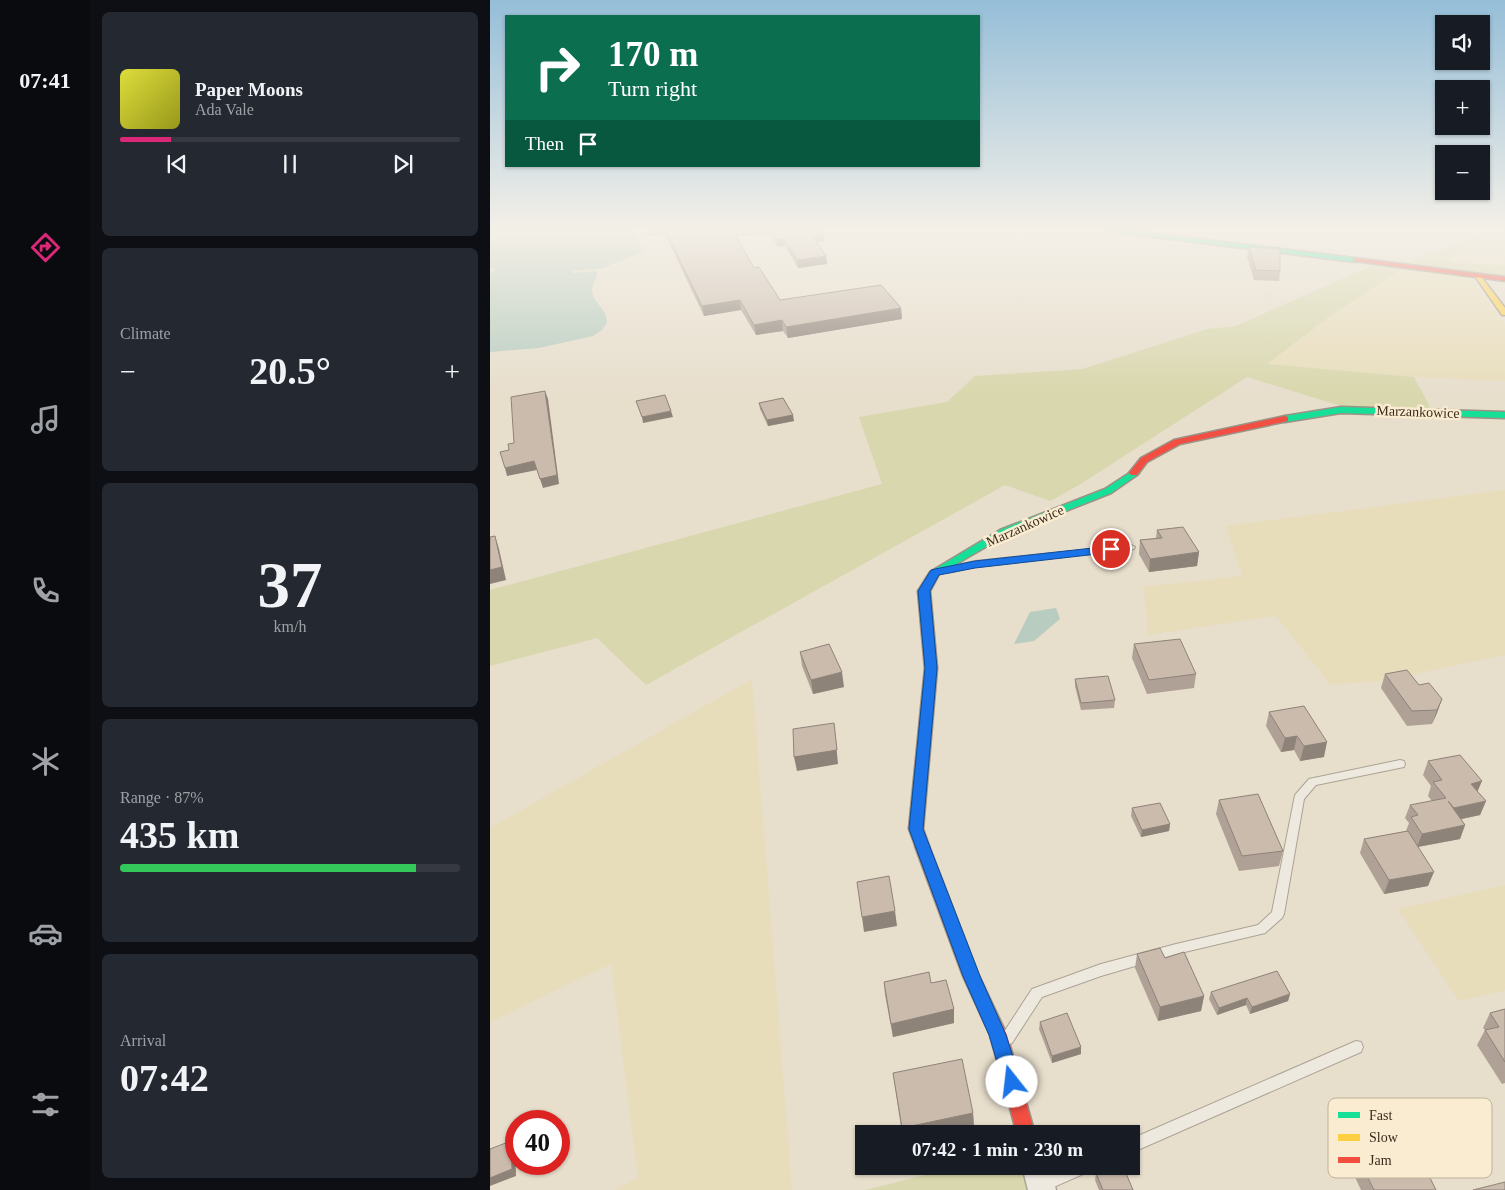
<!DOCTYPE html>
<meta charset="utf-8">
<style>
:root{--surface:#171b24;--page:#242831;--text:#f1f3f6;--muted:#9ea1a6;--line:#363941;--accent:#db2777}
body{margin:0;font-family:"Times New Roman",serif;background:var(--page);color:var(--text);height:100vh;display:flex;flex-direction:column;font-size:19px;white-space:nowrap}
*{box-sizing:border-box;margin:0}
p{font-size:16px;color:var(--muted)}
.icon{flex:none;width:28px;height:28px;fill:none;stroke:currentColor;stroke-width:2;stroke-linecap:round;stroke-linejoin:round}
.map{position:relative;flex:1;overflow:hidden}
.side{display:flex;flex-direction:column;gap:12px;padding:12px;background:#0d0f14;width:400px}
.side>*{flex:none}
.guide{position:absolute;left:15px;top:15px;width:475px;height:152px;border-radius:0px;box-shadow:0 1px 4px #0004;background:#0b6e4f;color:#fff;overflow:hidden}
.fabs{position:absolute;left:945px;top:15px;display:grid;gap:10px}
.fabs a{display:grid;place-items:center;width:55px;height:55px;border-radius:0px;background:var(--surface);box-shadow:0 1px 4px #0004;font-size:25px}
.speed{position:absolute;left:15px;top:1110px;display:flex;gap:10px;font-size:25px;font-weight:700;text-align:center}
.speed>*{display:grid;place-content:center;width:65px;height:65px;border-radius:50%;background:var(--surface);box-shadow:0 1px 4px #0004;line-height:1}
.speed .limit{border:8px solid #d22;background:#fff;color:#111}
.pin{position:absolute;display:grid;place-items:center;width:42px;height:42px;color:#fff;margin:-21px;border:2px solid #fff;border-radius:50%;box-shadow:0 1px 5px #0007}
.me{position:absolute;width:55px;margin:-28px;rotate:344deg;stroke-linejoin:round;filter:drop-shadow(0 0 4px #0008)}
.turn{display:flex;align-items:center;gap:18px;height:105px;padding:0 20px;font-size:22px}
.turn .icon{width:65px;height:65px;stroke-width:2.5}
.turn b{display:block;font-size:35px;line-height:42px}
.then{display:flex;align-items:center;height:48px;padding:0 20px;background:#0003;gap:10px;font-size:19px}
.big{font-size:38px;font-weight:800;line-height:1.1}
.side .card{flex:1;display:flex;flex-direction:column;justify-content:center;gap:8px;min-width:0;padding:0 18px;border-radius:8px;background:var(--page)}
.side .dial{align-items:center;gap:0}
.dial b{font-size:65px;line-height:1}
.song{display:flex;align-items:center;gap:15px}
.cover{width:60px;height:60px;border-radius:8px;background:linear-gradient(135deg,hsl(60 70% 55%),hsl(60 70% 35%))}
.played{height:5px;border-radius:2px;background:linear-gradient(90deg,var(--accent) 15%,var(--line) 15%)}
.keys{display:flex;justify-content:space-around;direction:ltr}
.heat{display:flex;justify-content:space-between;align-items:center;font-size:28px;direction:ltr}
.charge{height:8px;border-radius:4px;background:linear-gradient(90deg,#34c759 87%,var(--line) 0)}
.trip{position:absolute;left:365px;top:1125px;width:285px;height:50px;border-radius:0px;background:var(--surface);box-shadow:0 1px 4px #0004;font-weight:800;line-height:50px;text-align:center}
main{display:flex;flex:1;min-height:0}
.tabs{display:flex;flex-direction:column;width:90px;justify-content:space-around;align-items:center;background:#090b0e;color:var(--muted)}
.tabs .icon{width:35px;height:35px}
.tabs .active{color:var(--accent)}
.tabs b{font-size:22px;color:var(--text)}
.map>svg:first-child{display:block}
</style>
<main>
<nav class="tabs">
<b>07:41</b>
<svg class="icon active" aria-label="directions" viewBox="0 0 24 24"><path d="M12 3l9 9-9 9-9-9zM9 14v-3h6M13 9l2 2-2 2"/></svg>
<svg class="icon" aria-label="music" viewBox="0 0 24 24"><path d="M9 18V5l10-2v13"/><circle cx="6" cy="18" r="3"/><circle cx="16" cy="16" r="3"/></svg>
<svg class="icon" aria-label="phone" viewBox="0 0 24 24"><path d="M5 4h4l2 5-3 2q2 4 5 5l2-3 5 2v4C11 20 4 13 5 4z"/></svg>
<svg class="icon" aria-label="climate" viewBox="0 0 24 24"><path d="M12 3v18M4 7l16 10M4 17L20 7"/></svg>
<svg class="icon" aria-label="car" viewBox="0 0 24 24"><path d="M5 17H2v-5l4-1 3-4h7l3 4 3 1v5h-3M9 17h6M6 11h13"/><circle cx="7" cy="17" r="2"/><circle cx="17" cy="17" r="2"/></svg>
<svg class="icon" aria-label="filters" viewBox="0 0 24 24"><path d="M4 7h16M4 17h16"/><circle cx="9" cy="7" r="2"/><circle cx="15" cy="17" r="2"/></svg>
</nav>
<section class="side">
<div class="card">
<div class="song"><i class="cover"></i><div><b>Paper Moons</b><p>Ada Vale</p></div></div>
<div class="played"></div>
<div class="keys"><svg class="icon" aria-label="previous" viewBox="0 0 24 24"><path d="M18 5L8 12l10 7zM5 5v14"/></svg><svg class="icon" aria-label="pause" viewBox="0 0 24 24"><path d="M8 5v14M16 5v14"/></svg><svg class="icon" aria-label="next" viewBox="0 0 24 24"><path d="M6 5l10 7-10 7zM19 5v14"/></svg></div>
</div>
<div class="card"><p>Climate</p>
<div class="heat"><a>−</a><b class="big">20.5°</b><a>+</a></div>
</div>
<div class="card dial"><b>37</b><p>km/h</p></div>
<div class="card"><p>Range · 87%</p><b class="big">435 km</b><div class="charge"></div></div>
<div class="card"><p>Arrival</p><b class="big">07:42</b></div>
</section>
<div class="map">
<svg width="1015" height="1190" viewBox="0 0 1015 1190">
<rect width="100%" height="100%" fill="#e7decc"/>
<!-- farmland -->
<g fill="#e8ddbb">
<path d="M 902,230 L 963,230 L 951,236 L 902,233 Z"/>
<path d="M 1015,236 L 1015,266 L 958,261 L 969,249 Z"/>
<path d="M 913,268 L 980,277 L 1015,324 L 1015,381 L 924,377 L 777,364 L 839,317 Z"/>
<path d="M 1015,490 L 1015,655 L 891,681 L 841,685 L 786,616 L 658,635 L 654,587 L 752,576 L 736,526 Z"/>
<path d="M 262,679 L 302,1190 L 124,1190 L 148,1178 L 121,964 L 0,1022 L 0,828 Z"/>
<path d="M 1015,885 L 1015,990 L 969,1001 L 908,909 Z"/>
</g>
<!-- green -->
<g fill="#d8d7ad">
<path d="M 1000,230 L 1015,230 L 1015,236 L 969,249 L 958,261 L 1015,266 L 1015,276 L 916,264 Z"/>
<path d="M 883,265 L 913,268 L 839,317 L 777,364 L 924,377 L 941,409 L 854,407 L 757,377 L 589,485 L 560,501 L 515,485 L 156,685 L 107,638 L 0,666 L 0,590 L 392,484 L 369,417 L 457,402 L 485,376 L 593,369 L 717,329 L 746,326 Z"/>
<path d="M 470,1166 L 537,1166 L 544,1190 L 376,1190 Z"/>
</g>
<!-- water -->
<g fill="#b8ccbf">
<path d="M 0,230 L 141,230 L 153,249 L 146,255 L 110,269 L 82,271 L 82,273 L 107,271 C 108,279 102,283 102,291 C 103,303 117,308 117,323 L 112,330 L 103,336 L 49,348 L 0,352 L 0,273 L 6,270 L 0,268 Z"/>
<path d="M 566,608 L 570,619 L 544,641 L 524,644 L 540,612 Z"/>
</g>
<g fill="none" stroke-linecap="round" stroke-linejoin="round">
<defs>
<g id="lane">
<path d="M 641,545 L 645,547 L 644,549 L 485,567 L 457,573 L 453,570 L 454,568 L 485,561 Z"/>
<path d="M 910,760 L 914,761 L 915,764 L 914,767 L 826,785 L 814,799 L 794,914 L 792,918 L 775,933 L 771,934 L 686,954 L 611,976 L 552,997 L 522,1043 L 517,1045 L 512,1043 L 510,1039 L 512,1035 L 542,989 L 611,964 L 686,944 L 768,925 L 782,912 L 805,795 L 819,779 Z"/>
<path d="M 866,1041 L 871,1042 L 873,1047 L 871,1052 L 641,1153 L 641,1139 Z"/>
<path d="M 577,1166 L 602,1166 L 600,1171 L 557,1190 L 549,1189 L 547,1184 L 549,1179 Z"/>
</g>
<path id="street" d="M 532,1166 L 560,1166 L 566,1190 L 538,1190 Z"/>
<g id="fast">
<path d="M 620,230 L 636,230 L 865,258 L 868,260 L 865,262 L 623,232 Z"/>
<path d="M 851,407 L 1015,412 L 1015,418 L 851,413 L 795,422 L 791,419 L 795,416 Z"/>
<path d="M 644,470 L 647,471 L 649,473 L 647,475 L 621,493 L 518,534 L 449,574 L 440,591 L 447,668 L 433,829 L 439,846 L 437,850 L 432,852 L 427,850 L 419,829 L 435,668 L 428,591 L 440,572 L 510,530 L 615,489 Z"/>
</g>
<path id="slow" d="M 985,274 L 989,274 L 1015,308 L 1015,315 L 1012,315 L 984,275 Z"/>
<g id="jam">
<path d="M 865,258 L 1015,277 L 1015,281 L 863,261 L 863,259 Z"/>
<path d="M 795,416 L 798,417 L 798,421 L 690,444 L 657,462 L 647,475 L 641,475 L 639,473 L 651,458 L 684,440 Z"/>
<path d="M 432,840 L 437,842 L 439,846 L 489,976 L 517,1035 L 545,1134 L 527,1134 L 500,1035 L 473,976 L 425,846 L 427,842 Z"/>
</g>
</defs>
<!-- lane casing -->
<use href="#lane" stroke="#aca395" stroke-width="2"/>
<!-- street casing -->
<use href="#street" stroke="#aca395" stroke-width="3"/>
<!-- fast casing -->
<use href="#fast" stroke="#9c9286" stroke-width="3"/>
<!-- slow casing -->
<use href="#slow" stroke="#9c9286" stroke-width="3"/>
<!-- jam casing -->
<use href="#jam" stroke="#9c9286" stroke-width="3"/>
<!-- lane -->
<use href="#lane" fill="#eee9df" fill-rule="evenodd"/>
<!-- street -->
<use href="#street" fill="#eee9df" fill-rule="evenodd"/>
<!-- fast -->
<use href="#fast" fill="#16e098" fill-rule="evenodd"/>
<!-- slow -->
<use href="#slow" fill="#ffcf43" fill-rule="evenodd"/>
<!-- jam -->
<use href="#jam" fill="#f24e42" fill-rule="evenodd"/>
</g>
<!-- wall -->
<g fill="#afa195">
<path d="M 158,230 L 250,230 L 251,236 L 246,236 L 253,249 L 264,268 L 290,300 L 411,308 L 412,319 L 298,338 L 293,331 L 266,335 L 251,310 L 214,316 L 175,234 L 160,236 Z"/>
<path d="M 251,230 L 332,230 L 335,241 L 327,242 L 336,256 L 337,264 L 308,268 L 295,246 L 288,247 L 279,234 L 251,236 Z"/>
<path d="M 759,247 L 790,271 L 789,281 L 764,280 L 757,257 Z"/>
<path d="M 269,403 L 304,421 L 278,426 L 270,409 Z"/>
<path d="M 667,530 L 709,552 L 707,566 L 659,572 L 649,554 L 650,540 L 666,538 Z"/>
<path d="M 644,644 L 706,674 L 704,688 L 657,694 L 642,658 Z"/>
<path d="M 310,652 L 354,687 L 323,694 L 312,666 Z"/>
<path d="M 895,674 L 929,685 L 952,699 L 947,713 L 942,724 L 917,726 L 891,688 Z"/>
<path d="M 585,679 L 625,700 L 624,708 L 591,710 L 585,686 Z"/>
<path d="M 779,712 L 834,757 L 810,761 L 804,750 L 791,752 L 776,726 Z"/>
<path d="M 938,761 L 987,791 L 996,801 L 990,815 L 971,819 L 975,825 L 970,839 L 928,847 L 938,886 L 894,894 L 870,853 L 874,839 L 916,831 L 919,823 L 915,818 L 920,805 L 942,801 L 938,796 L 941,786 L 933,775 Z"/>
<path d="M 729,800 L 793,851 L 789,866 L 749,871 L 726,814 Z"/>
<path d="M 642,808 L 680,824 L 679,831 L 651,837 L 641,816 Z"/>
<path d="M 647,954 L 675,958 L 714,996 L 711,1011 L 668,1021 L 645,968 Z"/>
<path d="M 394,982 L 441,983 L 464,1009 L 464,1023 L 403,1037 L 395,995 Z"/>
<path d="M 721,992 L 800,994 L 798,1001 L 760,1014 L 756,1005 L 727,1015 L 719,999 Z"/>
<path d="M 1015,1009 L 1015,1083 L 1012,1084 L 987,1045 L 995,1030 L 993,1028 L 1000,1013 Z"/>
<path d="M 550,1022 L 591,1047 L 591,1054 L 562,1063 L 549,1029 Z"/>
<path d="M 403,1073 L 483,1113 L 484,1127 L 452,1134 L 412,1134 Z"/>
<path d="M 921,1117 L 971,1129 L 964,1143 L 927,1153 L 946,1190 L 871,1190 L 864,1175 L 870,1162 L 924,1148 L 915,1131 Z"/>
<path d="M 606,1173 L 643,1190 L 609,1190 L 605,1180 Z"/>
</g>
<!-- shaded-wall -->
<g fill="#8e8379">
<path d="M 158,230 L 174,230 L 175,234 L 160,236 Z"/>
<path d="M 251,230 L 279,230 L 279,234 L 251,236 Z"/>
<path d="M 334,234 L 335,241 L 323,243 L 322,235 Z"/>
<path d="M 294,239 L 295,246 L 288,247 L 287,240 Z"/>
<path d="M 336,256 L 337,264 L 308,268 L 307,260 Z"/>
<path d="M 250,300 L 251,310 L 214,316 L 212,306 Z"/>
<path d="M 411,308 L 412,319 L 298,338 L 296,327 Z"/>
<path d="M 292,320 L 293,331 L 266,335 L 264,325 Z"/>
<path d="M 55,391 L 58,399 L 69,484 L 53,488 L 50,479 Z"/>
<path d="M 181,411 L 183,417 L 153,423 L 152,417 Z"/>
<path d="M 303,415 L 304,421 L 278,426 L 277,420 Z"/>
<path d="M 44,461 L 47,470 L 17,476 L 15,468 Z"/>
<path d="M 5,536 L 9,549 L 16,580 L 0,584 L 0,570 Z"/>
<path d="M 709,552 L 707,566 L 659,572 L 660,559 Z"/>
<path d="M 352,672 L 354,687 L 323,694 L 321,680 Z"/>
<path d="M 952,699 L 947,713 L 942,724 L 947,710 Z"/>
<path d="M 344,723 L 348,764 L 307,771 L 304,757 Z"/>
<path d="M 807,736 L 804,750 L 791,752 L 795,738 Z"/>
<path d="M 837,742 L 834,757 L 810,761 L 814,746 Z"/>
<path d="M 992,781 L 986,795 L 981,784 Z"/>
<path d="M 996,801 L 990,815 L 958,822 L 964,808 Z"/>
<path d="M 680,824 L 679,831 L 651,837 L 652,830 Z"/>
<path d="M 975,825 L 970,839 L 927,847 L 932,834 Z"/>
<path d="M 944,872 L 938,886 L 894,894 L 899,880 Z"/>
<path d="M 405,911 L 407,926 L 374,932 L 372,917 Z"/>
<path d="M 800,994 L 798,1001 L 760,1014 L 762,1007 Z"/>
<path d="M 714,996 L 711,1011 L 668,1021 L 670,1007 Z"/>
<path d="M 757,998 L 756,1005 L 727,1015 L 729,1008 Z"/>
<path d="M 464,1009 L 464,1023 L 403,1037 L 401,1024 Z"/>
<path d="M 591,1047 L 591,1054 L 562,1063 L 562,1056 Z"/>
<path d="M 483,1113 L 484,1127 L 452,1134 L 413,1134 L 412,1128 Z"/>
<path d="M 971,1129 L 964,1143 L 927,1153 L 934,1140 Z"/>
<path d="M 21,1141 L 25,1148 L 26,1176 L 0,1186 L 0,1178 Z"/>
</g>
<!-- building -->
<g fill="#cbbbad" stroke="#8e8379">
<path d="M 175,230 L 243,230 L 253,249 L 264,268 L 269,267 L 290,300 L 391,285 L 411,308 L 296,327 L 292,320 L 264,325 L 250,300 L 212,306 Z"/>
<path d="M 281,230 L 332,230 L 334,234 L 322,235 L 336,256 L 307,260 L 294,239 L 287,240 Z"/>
<path d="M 759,247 L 790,249 L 790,271 L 766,270 Z"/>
<path d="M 55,391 L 67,475 L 50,479 L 44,461 L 15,468 L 10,452 L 19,450 L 18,444 L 24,443 L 21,397 Z"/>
<path d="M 175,395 L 181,411 L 152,417 L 146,401 Z"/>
<path d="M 293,398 L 303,415 L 277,420 L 269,403 Z"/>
<path d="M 693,527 L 709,552 L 660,559 L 650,540 L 672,538 L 667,530 Z"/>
<path d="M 5,536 L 12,567 L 0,570 L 0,537 Z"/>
<path d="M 690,639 L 706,674 L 659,680 L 644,644 Z"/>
<path d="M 339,644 L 352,672 L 321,680 L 310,652 Z"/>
<path d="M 917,670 L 929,685 L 939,683 L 952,699 L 947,710 L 922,711 L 895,674 Z"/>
<path d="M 618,676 L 625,700 L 591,703 L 585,679 Z"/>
<path d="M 814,706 L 837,742 L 814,746 L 807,736 L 795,738 L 779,712 Z"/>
<path d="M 344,723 L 347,750 L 304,757 L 303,729 Z"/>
<path d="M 970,755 L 992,781 L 981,784 L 996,801 L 964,808 L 958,801 L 975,825 L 932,834 L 921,817 L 928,815 L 920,805 L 956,798 L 943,782 L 952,780 L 938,761 Z"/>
<path d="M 768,794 L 793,851 L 752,856 L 729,800 Z"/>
<path d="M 670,803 L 680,824 L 652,830 L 642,808 Z"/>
<path d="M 918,831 L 944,872 L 899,880 L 874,839 Z"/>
<path d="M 399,876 L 405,911 L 372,917 L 367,882 Z"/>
<path d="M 670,948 L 675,958 L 694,952 L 714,996 L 670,1007 L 647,954 Z"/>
<path d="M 787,971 L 800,994 L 762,1007 L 757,998 L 729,1008 L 721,992 Z"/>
<path d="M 439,972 L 441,983 L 456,980 L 464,1009 L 401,1024 L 394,982 Z"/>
<path d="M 1015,1009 L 1015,1062 L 995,1030 L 1009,1027 L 1000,1013 Z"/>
<path d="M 577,1013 L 591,1047 L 562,1056 L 550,1022 Z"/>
<path d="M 472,1059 L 483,1113 L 412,1128 L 403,1073 Z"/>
<path d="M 21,1141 L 22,1169 L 0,1178 L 0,1149 Z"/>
<path d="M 925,1148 L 946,1190 L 884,1190 L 870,1162 Z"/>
<path d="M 624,1166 L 633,1166 L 643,1190 L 613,1190 L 606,1173 Z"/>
<path d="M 1015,1182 L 1015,1190 L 983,1190 Z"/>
</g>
<!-- sky -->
<linearGradient id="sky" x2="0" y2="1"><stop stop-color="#95bed8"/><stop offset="0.58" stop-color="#f4f0e8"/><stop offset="1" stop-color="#f4f0e8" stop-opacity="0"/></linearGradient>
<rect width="1015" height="396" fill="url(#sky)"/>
<!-- route -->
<path fill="#1a73e8" stroke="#114b97" d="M 621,546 L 627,549 L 625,552 L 485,568 L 449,575 L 440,591 L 447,668 L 433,829 L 490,976 L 516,1035 L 531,1082 L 528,1088 L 522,1091 L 515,1088 L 513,1082 L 499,1035 L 473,976 L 419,829 L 435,668 L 428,591 L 441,570 L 445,569 L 485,561 Z"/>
<g text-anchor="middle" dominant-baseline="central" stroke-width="5" stroke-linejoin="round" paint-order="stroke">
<!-- street labels -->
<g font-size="14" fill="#3c2b1c" stroke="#f9ecd1">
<text transform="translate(928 412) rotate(2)">Marzankowice</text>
<text transform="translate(535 526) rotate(-24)">Marzankowice</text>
</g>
</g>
<!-- legend -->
<rect x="838" y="1098" width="164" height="80" rx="8" fill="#f9ecd1" stroke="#c0b29b" stroke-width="1"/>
<rect x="848" y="1112" width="22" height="6" fill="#16e098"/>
<rect x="848" y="1134" width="22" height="7" fill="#ffcf43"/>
<rect x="848" y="1157" width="22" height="6" fill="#f24e42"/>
<g font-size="14" fill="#3c2b1c">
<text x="879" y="1120">Fast</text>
<text x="879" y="1142">Slow</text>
<text x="879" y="1165">Jam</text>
</g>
</svg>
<div class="fabs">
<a><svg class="icon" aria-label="sound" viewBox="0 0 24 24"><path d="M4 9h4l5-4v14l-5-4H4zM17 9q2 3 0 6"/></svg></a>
<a>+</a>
<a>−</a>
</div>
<div class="speed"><div class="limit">40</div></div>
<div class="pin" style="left:621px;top:549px;background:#d93025"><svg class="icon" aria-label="arrive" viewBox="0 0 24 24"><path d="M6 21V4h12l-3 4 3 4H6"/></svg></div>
<svg class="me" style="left:522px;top:1082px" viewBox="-20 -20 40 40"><circle r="19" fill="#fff"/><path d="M0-13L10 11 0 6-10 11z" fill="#1a73e8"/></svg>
<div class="trip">07:42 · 1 min · 230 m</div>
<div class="guide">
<div class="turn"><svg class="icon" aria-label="right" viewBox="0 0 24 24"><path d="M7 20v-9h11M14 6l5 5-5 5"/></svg><div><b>170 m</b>Turn right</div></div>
<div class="then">Then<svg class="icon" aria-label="arrive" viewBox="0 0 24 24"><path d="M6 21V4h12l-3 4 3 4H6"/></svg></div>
</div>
</div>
</main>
